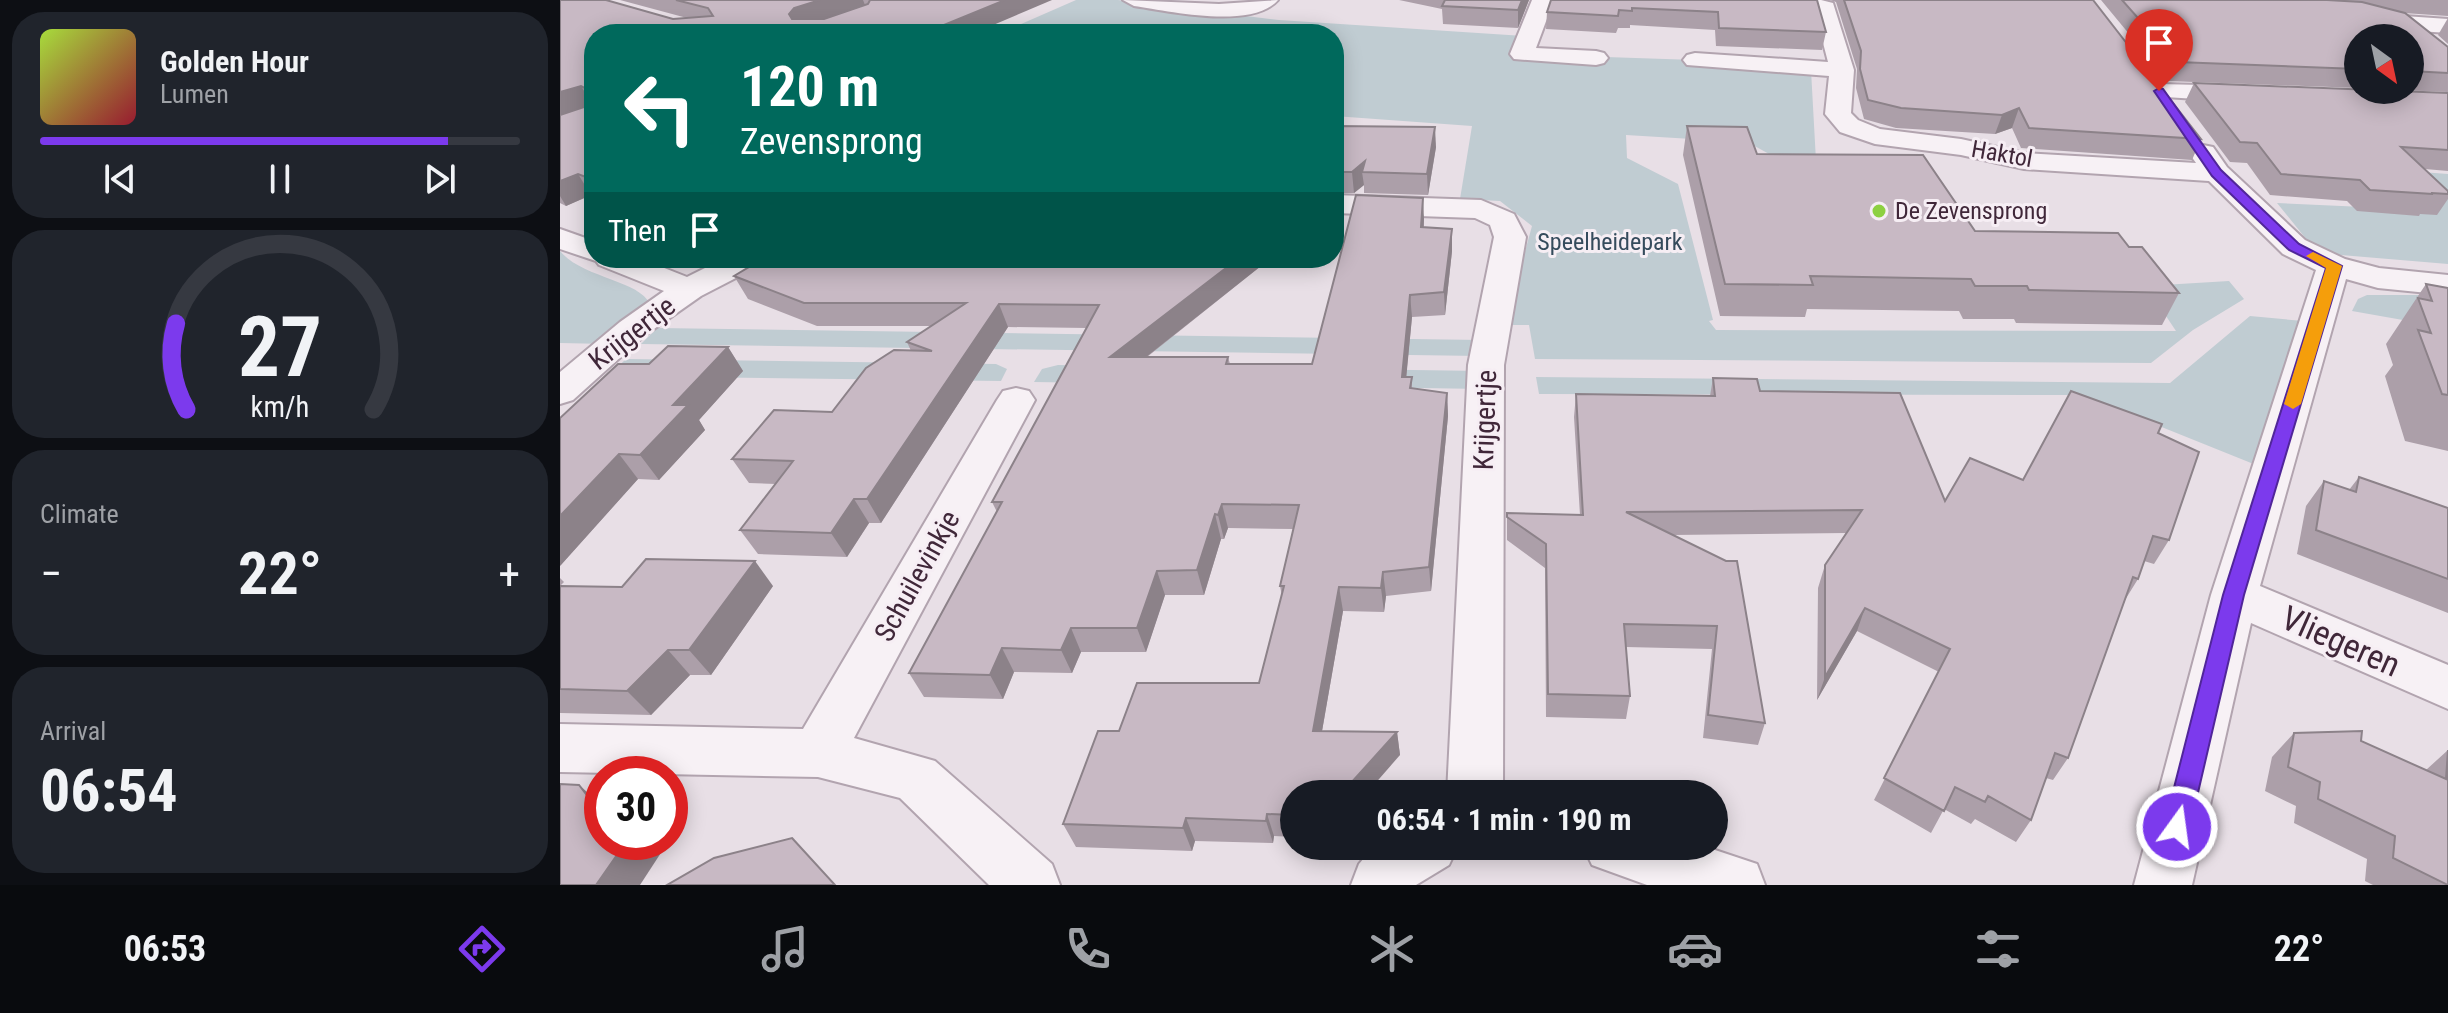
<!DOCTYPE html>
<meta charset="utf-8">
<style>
:root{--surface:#171b24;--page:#20242c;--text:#f1f3f6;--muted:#9ea1a6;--line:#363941;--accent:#7c3aed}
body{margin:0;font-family:"Roboto Condensed",sans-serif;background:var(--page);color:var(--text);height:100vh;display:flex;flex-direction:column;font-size:30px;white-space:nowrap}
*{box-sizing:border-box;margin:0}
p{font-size:26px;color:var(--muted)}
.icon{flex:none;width:44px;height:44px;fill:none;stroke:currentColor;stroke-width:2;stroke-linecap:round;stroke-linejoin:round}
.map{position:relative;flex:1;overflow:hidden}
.panel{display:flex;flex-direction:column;gap:12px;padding:12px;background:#0d0f14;width:560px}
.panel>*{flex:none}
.hud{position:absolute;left:24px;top:24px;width:760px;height:244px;border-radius:32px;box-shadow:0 4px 20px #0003;background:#00695c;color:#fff;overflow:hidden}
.needle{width:52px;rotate:147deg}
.tools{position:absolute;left:1784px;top:24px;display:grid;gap:16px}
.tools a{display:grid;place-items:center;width:80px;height:80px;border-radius:50%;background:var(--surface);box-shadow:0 4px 20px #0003;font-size:40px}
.speed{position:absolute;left:24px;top:756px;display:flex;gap:16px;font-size:40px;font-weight:700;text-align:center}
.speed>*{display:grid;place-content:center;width:104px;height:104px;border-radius:50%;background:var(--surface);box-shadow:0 4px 20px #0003;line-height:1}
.speed .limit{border:12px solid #d22;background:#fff;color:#111}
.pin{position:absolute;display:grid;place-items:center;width:68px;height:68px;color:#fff;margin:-82px -34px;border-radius:50% 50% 50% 0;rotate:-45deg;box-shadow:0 0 8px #0007}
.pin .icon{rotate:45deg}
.me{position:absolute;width:88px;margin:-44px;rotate:14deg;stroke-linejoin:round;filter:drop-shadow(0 0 6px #0008)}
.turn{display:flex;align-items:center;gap:28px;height:168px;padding:0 24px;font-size:36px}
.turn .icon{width:104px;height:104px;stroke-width:2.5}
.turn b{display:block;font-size:56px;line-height:68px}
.then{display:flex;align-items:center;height:76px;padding:0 24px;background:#0003;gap:16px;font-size:30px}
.big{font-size:60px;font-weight:700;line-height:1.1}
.panel .widget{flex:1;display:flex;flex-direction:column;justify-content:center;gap:12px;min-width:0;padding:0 28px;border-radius:32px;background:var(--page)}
.panel .dial{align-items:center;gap:0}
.dial svg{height:208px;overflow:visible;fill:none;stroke:var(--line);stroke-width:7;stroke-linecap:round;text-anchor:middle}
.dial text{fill:var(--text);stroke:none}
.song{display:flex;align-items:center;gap:24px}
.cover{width:96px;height:96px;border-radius:12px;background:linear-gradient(135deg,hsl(80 70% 55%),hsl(350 70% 35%))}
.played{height:8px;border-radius:4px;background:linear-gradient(90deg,var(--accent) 85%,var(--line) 85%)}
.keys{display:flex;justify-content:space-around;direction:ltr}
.heat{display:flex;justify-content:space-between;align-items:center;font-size:44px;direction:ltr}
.trip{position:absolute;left:720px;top:780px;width:448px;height:80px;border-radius:40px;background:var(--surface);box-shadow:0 4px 20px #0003;font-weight:700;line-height:80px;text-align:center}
.dock{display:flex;height:128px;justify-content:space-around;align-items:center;background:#090b0e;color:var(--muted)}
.dock .icon{width:56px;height:56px}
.dock .current{color:var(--accent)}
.dock b{font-size:36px;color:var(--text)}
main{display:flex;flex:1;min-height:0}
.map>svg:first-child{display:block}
</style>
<main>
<section class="panel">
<div class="widget">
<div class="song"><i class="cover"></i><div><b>Golden Hour</b><p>Lumen</p></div></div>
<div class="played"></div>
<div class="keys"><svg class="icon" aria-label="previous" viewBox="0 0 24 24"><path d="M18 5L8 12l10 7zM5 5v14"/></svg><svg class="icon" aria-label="pause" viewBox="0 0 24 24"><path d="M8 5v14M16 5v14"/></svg><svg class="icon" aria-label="next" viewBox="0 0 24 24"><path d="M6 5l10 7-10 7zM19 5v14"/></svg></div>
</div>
<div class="widget dial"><svg viewBox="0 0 100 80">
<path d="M14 69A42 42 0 1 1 86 69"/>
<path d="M14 69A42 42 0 0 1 10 36" stroke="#7c3aed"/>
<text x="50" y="56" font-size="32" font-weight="700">27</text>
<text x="50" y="72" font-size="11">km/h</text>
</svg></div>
<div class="widget"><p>Climate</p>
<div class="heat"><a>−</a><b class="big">22°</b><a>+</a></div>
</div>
<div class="widget"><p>Arrival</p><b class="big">06:54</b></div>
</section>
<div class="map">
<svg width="1888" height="885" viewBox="0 0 1888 885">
<rect width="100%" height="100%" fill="#e8dfe6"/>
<!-- green -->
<g fill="#c0ccd2">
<path d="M 516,0 L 558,0 L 719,20 L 964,36 L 959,54 L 1135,60 L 1251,70 L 1256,161 L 1220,160 L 1162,128 L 1132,139 L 1066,135 L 1067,158 L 1118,184 L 1153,320 L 1149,321 L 1156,330 L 1616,331 L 1586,286 L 1669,281 L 1684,299 L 1633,330 L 1591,363 L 975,359 L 969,325 L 945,325 L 972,226 L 940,201 L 900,199 L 912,126 L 774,116 L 774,34 L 438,34 Z"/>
<path d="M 1848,171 L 1888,174 L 1888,264 L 1769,254 L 1751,245 L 1717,203 L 1848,209 Z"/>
<path d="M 0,251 C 22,278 79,280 90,304 L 47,344 L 0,343 Z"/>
<path d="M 1807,295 L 1859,295 L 1888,328 L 1792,311 L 1798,299 Z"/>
<path d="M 1690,316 L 1743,321 L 1706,469 L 1522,395 L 979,394 L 976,377 L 1610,383 Z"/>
<path d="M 97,328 L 922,340 L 920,356 L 81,344 Z"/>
<path d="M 66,359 L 436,364 L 447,369 L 441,381 L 48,376 Z"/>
<path d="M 498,365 L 924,371 L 924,389 L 474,382 L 482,369 Z"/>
</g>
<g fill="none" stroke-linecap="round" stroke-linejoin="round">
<defs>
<g id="street">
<path d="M 563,0 L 659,4 L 718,0 C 692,30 608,11 574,6 Z"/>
<path d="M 972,0 L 994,0 L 976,48 L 1036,51 L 1044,53 L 1048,58 L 1044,63 L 1036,65 L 954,59 L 950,54 Z"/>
<path d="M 1190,0 L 1261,0 L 1273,3 L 1294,70 L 1291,113 L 1298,120 L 1320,129 L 1401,139 L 1464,153 L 1636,163 L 1629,153 L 1633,147 L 1643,145 L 1653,147 L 1667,167 L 1745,240 L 1785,259 L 1819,268 L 1888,275 L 1888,295 L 1818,288 L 1786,279 L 1700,586 L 1888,665 L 1888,709 L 1691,623 L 1632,885 L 1574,885 L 1651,595 L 1756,270 L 1723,254 L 1649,181 L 1464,169 L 1401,155 L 1315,144 L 1280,132 L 1265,114 L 1269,76 L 1127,65 L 1123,60 L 1127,55 L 1135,53 L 1268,62 L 1255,12 L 1201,6 Z"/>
<path d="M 1805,7 L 1844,16 L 1888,19 L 1888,33 L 1844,30 L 1797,18 L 1794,13 L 1797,8 Z"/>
<path d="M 1599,84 L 1683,86 L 1692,89 L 1696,94 L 1692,99 L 1683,102 L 1590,96 L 1587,91 L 1590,86 Z"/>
<path d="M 774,195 L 921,200 L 954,214 L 966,237 L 944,365 L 943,794 L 887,794 L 908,365 L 934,237 L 930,225 L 915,218 L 774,213 Z"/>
<path d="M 0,229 L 34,241 L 34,258 L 79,258 L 127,277 L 165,258 L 206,258 L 201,265 L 141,296 L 84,336 L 13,400 L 0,404 L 0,372 L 60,322 L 104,291 L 39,265 L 36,261 L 0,249 Z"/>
<path d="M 456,388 L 469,391 L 475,400 L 294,738 L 375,761 L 492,864 L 500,885 L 429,885 L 340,798 L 258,777 L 0,772 L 0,724 L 243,729 L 437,400 L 443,391 Z"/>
<path d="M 814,846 L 898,846 L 889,865 L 856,885 L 791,885 L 799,864 Z"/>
<path d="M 1023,846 L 1143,846 L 1197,864 L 1205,885 L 1087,885 L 1032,865 Z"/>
</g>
</defs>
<!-- street casing -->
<use href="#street" stroke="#b2a4af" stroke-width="4"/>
<!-- street -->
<use href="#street" fill="#f7f1f5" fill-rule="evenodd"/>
</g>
<!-- wall -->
<g fill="#ac9fa9">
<path d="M 0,0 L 113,19 L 127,18 L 60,0 L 492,0 L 34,34 L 34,196 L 31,195 L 6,206 L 0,203 Z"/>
<path d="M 839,0 L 969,0 L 958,28 L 883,24 L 882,9 Z"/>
<path d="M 1257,0 L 1266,32 L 1262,50 L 1156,46 L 1155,30 L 1070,25 L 1070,28 L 1058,28 L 1056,33 L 986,29 L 987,12 Z"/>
<path d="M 1270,0 L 1533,0 L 1641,139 L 1632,160 L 1461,148 L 1452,128 L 1435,134 L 1336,128 L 1304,119 L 1296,88 L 1297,69 L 1276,2 Z"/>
<path d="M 1541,0 L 1888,0 L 1888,16 L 1844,13 L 1888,47 L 1888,92 L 1840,90 L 1850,90 L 1850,38 L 1798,38 L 1798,88 L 1608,81 Z"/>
<path d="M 1888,18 L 1888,44 L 1878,35 Z"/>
<path d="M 1634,83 L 1888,93 L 1888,171 L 1865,169 L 1888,191 L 1888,199 L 1877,215 L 1860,214 L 1859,216 L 1797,211 L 1787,201 L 1710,195 L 1687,163 L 1670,162 L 1625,102 Z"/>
<path d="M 774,126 L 876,147 L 868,195 L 804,193 L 804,185 L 794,193 L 774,193 Z"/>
<path d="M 1127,126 L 1197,154 L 1415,231 L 1569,247 L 1619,293 L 1602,325 L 1456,323 L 1454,319 L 1403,319 L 1399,311 L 1247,309 L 1245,317 L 1160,316 L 1123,155 Z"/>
<path d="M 864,219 L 864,227 L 892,229 L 892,251 L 885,315 L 852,317 L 846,377 L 852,377 L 852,388 L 887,393 L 888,416 L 871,591 L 826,596 L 824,612 L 783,611 L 762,731 L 837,732 L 840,755 L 734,794 L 734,837 L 714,836 L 713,843 L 635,841 L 632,851 L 516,847 L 503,824 L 559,731 L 699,683 L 722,596 L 720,586 L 733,529 L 668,528 L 664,539 L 661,539 L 644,595 L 605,595 L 586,652 L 521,652 L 512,673 L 454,672 L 443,699 L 364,697 L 349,673 L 437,512 L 432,502 L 527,328 L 448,327 L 321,523 L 309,523 L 287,557 L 198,554 L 180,530 L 216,484 L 189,483 L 172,459 L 272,412 L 351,351 L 347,342 L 371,326 L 257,326 L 188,299 L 174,276 L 711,258 L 587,357 L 668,357 L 670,364 L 752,364 Z"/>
<path d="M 1866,284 L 1888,288 L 1888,451 L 1845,441 L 1825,376 L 1833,365 L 1826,344 Z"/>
<path d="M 168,347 L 183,371 L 139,420 L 145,430 L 99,480 L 78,479 L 0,566 L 89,364 Z"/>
<path d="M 1153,378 L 1200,391 L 1385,501 L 1463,480 L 1598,433 L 1609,540 L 1594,564 L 1584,561 L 1578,579 L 1565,600 L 1508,758 L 1493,780 L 1486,778 L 1471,820 L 1456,842 L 1415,819 L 1411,824 L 1384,809 L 1371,833 L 1314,800 L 1379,672 L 1297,631 L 1257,700 L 1258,588 L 1265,565 L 1286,533 L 1113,535 L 1205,723 L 1198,745 L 1143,738 L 1152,649 L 1066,647 L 1070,696 L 1066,719 L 986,717 L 985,568 L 947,540 L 947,513 L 1020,515 L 1014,417 L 1016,394 L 1150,396 Z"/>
<path d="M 1799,477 L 1888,508 L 1888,613 L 1737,554 L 1746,506 L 1764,481 L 1789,490 Z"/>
<path d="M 0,578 L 4,582 L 0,586 L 62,587 L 213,586 L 151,675 L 130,675 L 91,715 L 0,713 Z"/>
<path d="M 1734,733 L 1801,741 L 1866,770 L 1888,750 L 1888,885 L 1813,885 L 1805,881 L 1807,859 L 1734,823 L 1736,806 L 1705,791 L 1712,757 Z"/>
</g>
<!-- shaded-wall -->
<g fill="#8c8289">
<path d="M 260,0 L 303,0 L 305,5 L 237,32 L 229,14 L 234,8 Z"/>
<path d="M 445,0 L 492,0 L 412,34 L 362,34 Z"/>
<path d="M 962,0 L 969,0 L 958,28 L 958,10 Z"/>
<path d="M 21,86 L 33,105 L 0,116 L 0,92 Z"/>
<path d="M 1459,108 L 1452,128 L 1435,134 L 1442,115 Z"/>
<path d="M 875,127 L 876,147 L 868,195 L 867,174 Z"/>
<path d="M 805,161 L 802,172 L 804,185 L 794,193 L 792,172 Z"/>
<path d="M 18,174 L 31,195 L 6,206 L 0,196 L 0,181 Z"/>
<path d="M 863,198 L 864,219 L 862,249 L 861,227 Z"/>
<path d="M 892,229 L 892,251 L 885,315 L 884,292 Z"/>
<path d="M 679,258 L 711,258 L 557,380 L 550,357 Z"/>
<path d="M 850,295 L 852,317 L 844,401 L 842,377 Z"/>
<path d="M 439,304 L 448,327 L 321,523 L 307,499 Z"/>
<path d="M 168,347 L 183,371 L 139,420 L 145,430 L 99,480 L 80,455 L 113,405 Z"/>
<path d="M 887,393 L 888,416 L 871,591 L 869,567 Z"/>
<path d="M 59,454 L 78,479 L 0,566 L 0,516 Z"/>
<path d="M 294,499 L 309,523 L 287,557 L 271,533 Z"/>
<path d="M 662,504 L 668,528 L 664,539 L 658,515 Z"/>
<path d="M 655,514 L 661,539 L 644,595 L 637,570 Z"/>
<path d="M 195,561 L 213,586 L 151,675 L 129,650 Z"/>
<path d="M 597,571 L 605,595 L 586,652 L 577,628 Z"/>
<path d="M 823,572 L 826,596 L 824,612 L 821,588 Z"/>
<path d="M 779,587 L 783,611 L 758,754 L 753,731 Z"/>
<path d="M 1305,608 L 1297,631 L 1257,700 L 1265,677 Z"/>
<path d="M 511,628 L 521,652 L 512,673 L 501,650 Z"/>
<path d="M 442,648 L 454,672 L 443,699 L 430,675 Z"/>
<path d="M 108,650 L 130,675 L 91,715 L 67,691 Z"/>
<path d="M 837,732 L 840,755 L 806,794 L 781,794 Z"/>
<path d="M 19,785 L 42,805 L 42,815 Z"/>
<path d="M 707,814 L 714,836 L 713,843 L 706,821 Z"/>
<path d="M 626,818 L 635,841 L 632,851 L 623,828 Z"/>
<path d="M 66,842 L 108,842 L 80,885 L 36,885 Z"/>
</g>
<!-- building -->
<g fill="#c8b9c4" stroke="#8c8289" stroke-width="2">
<path d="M 0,0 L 46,0 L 113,19 L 153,16 L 148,8 L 116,0 L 260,0 L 234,8 L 229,14 L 232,19 L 264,19 L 308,4 L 310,0 L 445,0 L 362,34 L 34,34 L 34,180 L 18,174 L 0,181 L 0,115 L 24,107 L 25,88 L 21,86 L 0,92 Z"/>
<path d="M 885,0 L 962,0 L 958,10 L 882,6 Z"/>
<path d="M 991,0 L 1257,0 L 1266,32 L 1159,28 L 1158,12 L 1072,8 L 1072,11 L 1059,10 L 1058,16 L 987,12 Z"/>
<path d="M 1284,0 L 1533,0 L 1641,139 L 1469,128 L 1459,108 L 1442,115 L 1341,108 L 1308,100 L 1300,69 L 1301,51 Z"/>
<path d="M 1562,0 L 1767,0 L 1802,2 L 1845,13 L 1888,47 L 1888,73 L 1850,71 L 1850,38 L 1798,38 L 1798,69 L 1617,62 Z"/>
<path d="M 1634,83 L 1888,93 L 1888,150 L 1841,147 L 1888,191 L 1888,194 L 1871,193 L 1873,194 L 1810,190 L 1800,180 L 1721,174 L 1697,143 L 1680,142 Z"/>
<path d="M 774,126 L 875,127 L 867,174 L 802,172 L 805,161 L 792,172 L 774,172 Z"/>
<path d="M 1127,126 L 1187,127 L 1197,154 L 1363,155 L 1415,231 L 1558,233 L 1569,247 L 1582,247 L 1619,293 L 1469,290 L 1467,286 L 1415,286 L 1411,279 L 1250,276 L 1253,285 L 1165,284 Z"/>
<path d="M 796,195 L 863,198 L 861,227 L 892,229 L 884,292 L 850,295 L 842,377 L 852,377 L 850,388 L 887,393 L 869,567 L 823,572 L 821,588 L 779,587 L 753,731 L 837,732 L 781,794 L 734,794 L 734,815 L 707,814 L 706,821 L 626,818 L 623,828 L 503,824 L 538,731 L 559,731 L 577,683 L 699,683 L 724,586 L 720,586 L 739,505 L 662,504 L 658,515 L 655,514 L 637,570 L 597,571 L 577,628 L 511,628 L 501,650 L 442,648 L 430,675 L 349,673 L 442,502 L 432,502 L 539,305 L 439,304 L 307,499 L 294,499 L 271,533 L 180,530 L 233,461 L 172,459 L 214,410 L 272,412 L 306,368 L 334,350 L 372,351 L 347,342 L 406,303 L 244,303 L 174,276 L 204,258 L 679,258 L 550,357 L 668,357 L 666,364 L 752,364 Z"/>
<path d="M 1866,284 L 1888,288 L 1888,395 L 1882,394 L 1858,330 L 1871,333 L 1858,298 L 1872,301 Z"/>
<path d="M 108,346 L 168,347 L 113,405 L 128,405 L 80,455 L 59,454 L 0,516 L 0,418 L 58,364 L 89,364 Z"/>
<path d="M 1153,378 L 1197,379 L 1200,391 L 1340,393 L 1385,501 L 1410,458 L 1463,480 L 1511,391 L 1602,424 L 1598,433 L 1639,452 L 1609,540 L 1593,536 L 1578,579 L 1573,577 L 1508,758 L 1495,753 L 1471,820 L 1428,796 L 1425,802 L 1395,787 L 1384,811 L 1324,778 L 1390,649 L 1305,608 L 1265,677 L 1265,565 L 1302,510 L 1066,512 L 1166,561 L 1177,561 L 1205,723 L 1148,715 L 1157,626 L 1064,624 L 1070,696 L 988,694 L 986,544 L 947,517 L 947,513 L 1023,515 L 1016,394 L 1155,396 Z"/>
<path d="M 1799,477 L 1888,508 L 1888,579 L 1756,530 L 1764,481 L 1796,492 Z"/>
<path d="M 86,559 L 195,561 L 129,650 L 108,650 L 67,691 L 0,689 L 0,586 L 62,587 Z"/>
<path d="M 1802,731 L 1801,741 L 1886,779 L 1888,750 L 1888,885 L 1833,858 L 1835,836 L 1758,799 L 1760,782 L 1728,767 L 1734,733 Z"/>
<path d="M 0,784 L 19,785 L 42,815 L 42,842 L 66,842 L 36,885 L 0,885 Z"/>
<path d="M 232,838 L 275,885 L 107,885 L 154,858 Z"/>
</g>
<!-- route -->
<path fill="#7c3aed" stroke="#51269a" stroke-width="2" d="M 1599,88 L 1603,89 L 1661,170 L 1739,244 L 1782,266 L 1684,595 L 1630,827 L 1626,836 L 1617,839 L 1608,836 L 1604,827 L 1663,595 L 1766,268 L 1729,250 L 1652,176 L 1594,91 Z"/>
<!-- slow -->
<path fill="#f59e0b" d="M 1753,252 L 1782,266 L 1741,404 L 1733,409 L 1724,404 L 1766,268 L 1746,256 Z"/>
<!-- markers -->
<circle fill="#8dd041" stroke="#f6eef4" stroke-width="3" cx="1319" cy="211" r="8"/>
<g text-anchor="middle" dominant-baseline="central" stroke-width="6" stroke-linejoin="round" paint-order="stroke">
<!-- far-street labels -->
<g font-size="24" fill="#402739" stroke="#f6eef4">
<text transform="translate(1442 154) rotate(10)">Haktol</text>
</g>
<!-- far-poi labels -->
<g font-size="24" fill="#402739" stroke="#f6eef4" text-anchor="start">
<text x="1335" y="211">De Zevensprong</text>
</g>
<!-- far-park labels -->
<g font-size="24" fill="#354b5c" stroke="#f6eef4">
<text x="1050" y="242">Speelheidepark</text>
</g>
<!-- street labels -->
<g font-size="28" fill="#402739" stroke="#f6eef4">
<text transform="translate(72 333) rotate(-38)">Krijgertje</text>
<text transform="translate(925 420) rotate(-88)">Krijgertje</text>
<text transform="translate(357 576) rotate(-61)">Schuilevinkje</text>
</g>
<!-- near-street labels -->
<g font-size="34" fill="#402739" stroke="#f6eef4">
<text transform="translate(1781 641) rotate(24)">Vliegeren</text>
</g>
</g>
</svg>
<div class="tools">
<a><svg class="needle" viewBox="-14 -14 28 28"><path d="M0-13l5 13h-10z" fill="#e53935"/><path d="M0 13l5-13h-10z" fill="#9ea1a6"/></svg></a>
</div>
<div class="speed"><div class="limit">30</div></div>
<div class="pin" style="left:1599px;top:91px;background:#d93025"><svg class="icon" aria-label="arrive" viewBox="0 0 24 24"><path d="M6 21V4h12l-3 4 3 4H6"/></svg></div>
<svg class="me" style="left:1617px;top:827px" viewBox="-20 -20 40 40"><circle r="17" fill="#7c3aed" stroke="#fff" stroke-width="3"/><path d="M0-11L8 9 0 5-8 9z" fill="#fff"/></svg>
<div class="trip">06:54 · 1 min · 190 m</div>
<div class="hud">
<div class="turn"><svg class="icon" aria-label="left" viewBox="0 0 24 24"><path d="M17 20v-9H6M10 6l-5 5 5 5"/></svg><div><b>120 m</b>Zevensprong</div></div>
<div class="then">Then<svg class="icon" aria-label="arrive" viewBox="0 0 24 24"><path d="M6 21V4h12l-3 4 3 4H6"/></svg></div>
</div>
</div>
</main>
<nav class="dock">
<b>06:53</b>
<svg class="icon current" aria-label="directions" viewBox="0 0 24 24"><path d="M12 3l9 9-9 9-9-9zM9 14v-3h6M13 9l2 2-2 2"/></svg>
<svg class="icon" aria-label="music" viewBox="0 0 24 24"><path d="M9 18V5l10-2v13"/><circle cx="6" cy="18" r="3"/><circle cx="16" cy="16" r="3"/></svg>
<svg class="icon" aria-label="phone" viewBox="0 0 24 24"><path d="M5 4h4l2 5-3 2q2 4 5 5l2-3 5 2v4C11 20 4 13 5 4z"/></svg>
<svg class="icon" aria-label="climate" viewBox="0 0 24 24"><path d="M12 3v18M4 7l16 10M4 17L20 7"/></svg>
<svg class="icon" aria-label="car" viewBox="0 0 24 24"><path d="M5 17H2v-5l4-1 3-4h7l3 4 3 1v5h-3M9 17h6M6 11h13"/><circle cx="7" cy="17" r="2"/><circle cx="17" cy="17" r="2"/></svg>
<svg class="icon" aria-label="filters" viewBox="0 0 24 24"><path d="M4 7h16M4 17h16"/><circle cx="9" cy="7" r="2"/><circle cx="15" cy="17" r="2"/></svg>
<b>22°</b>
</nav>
